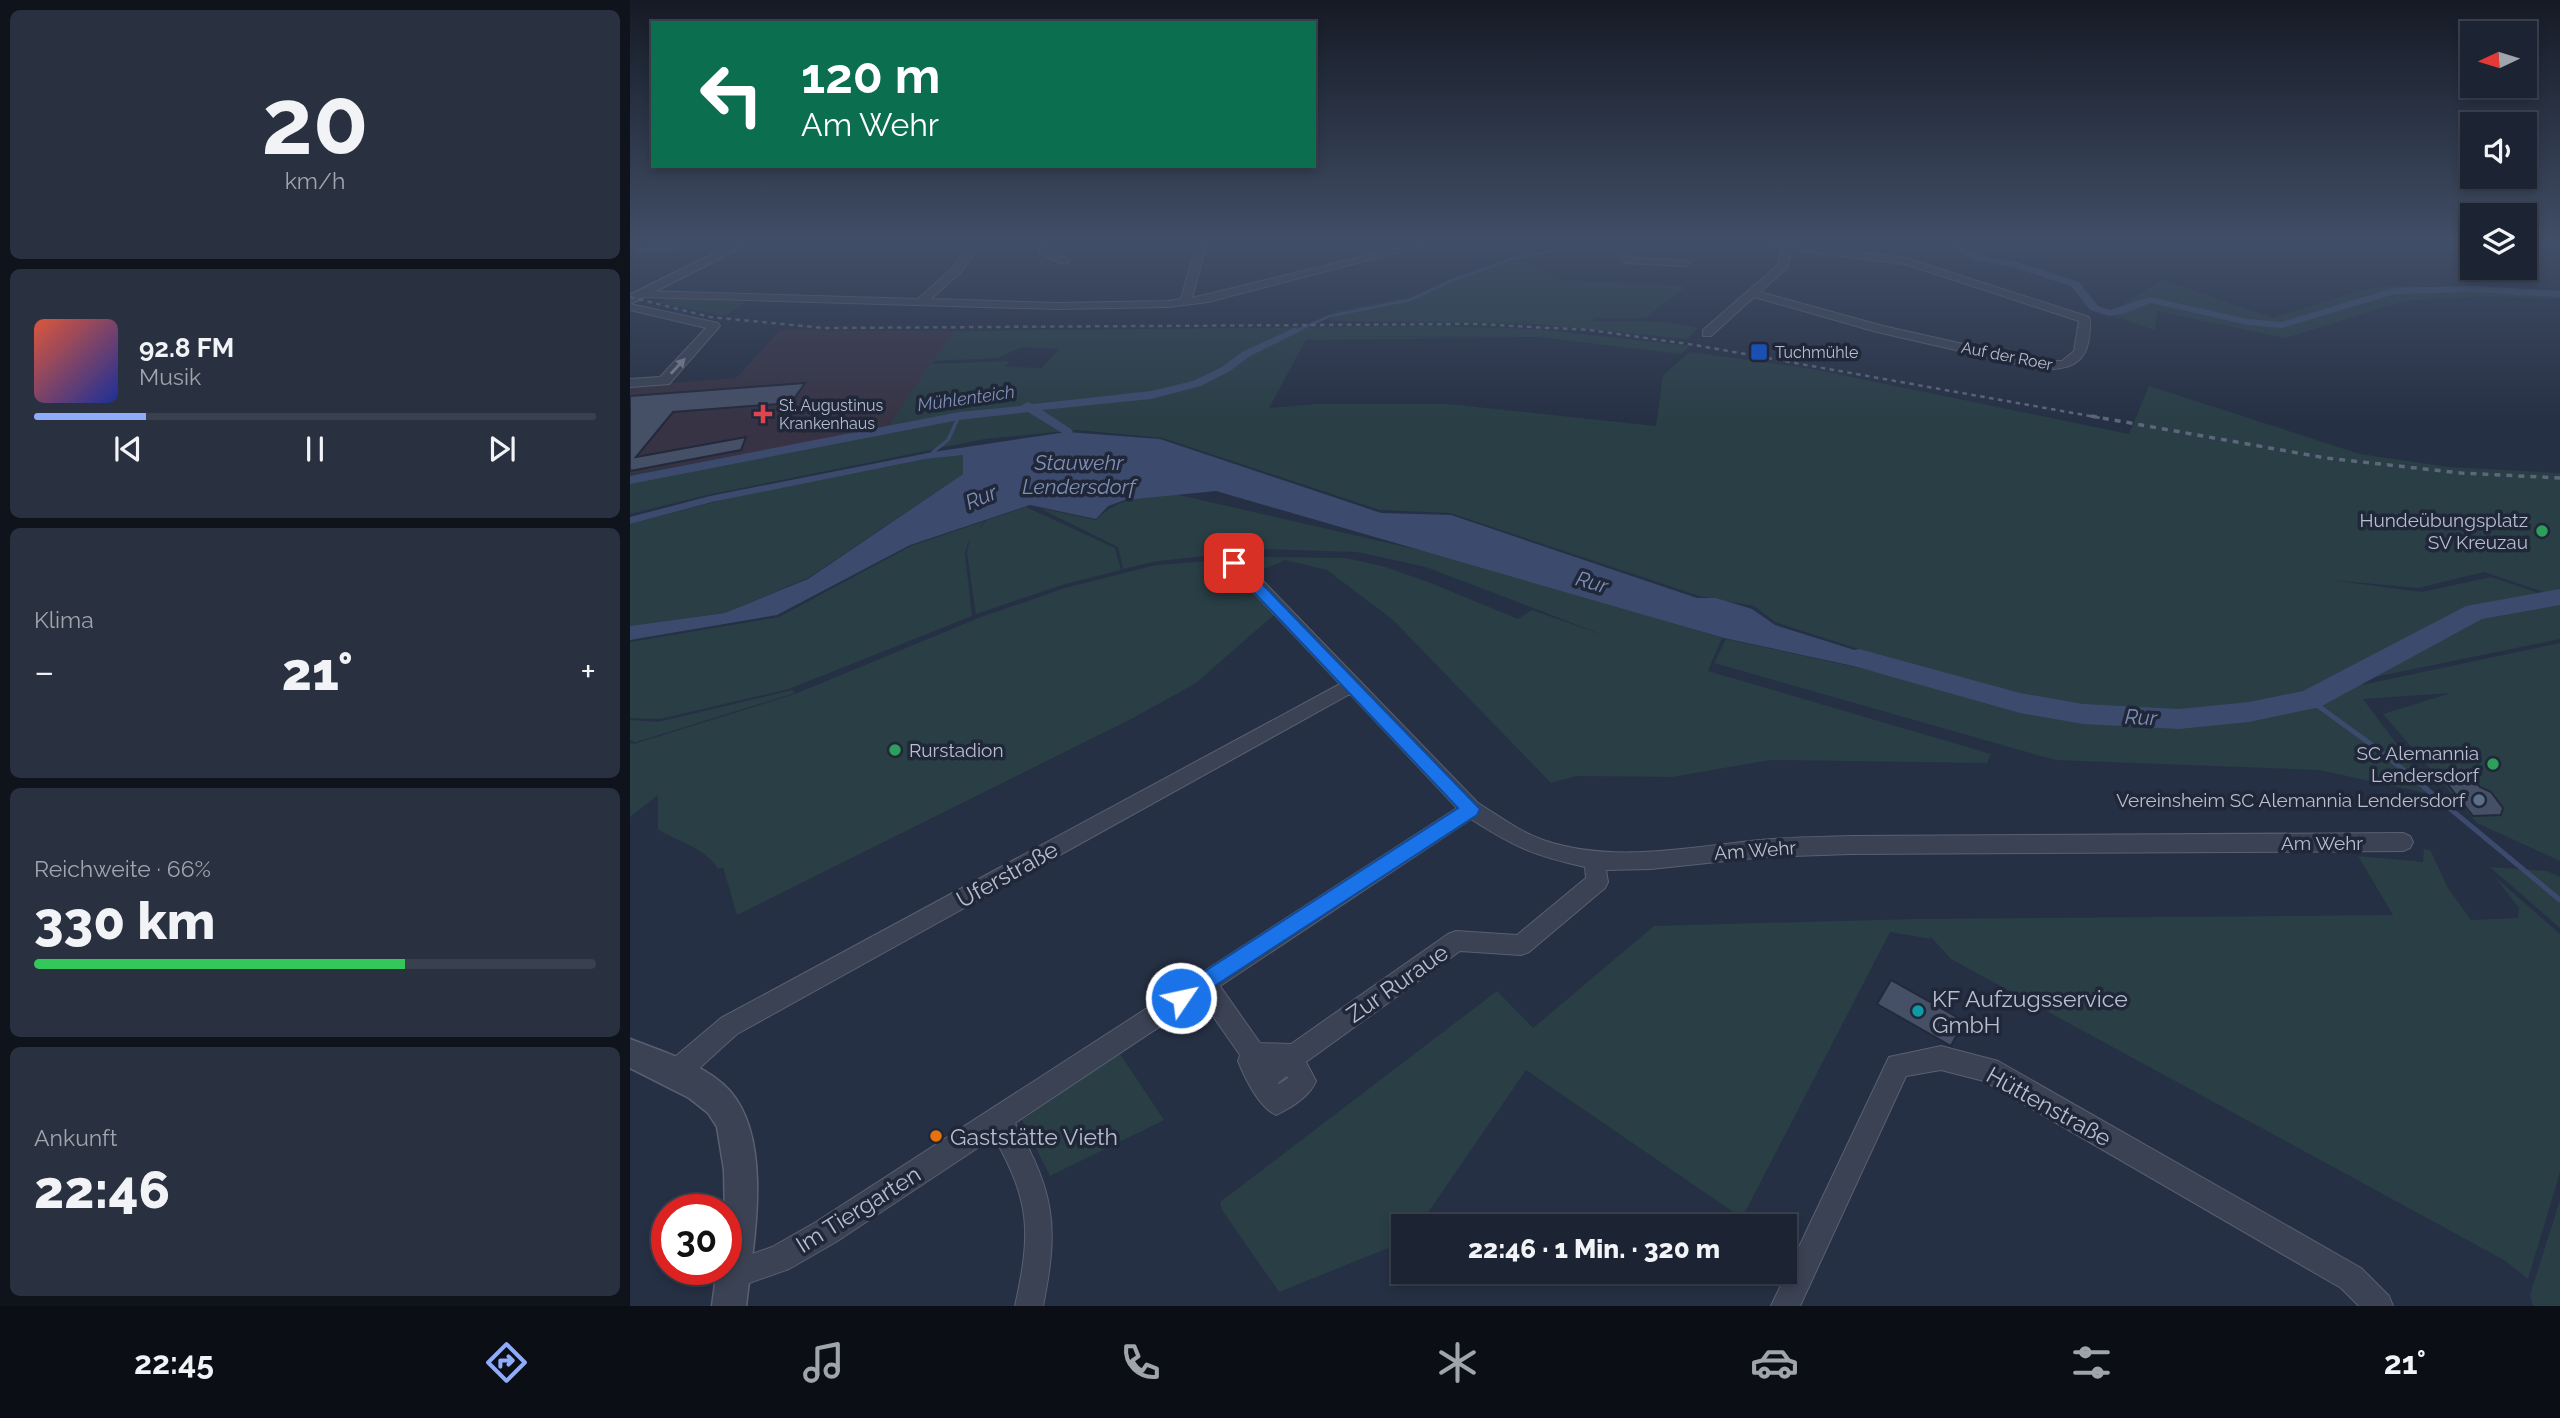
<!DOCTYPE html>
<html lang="de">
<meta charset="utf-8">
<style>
:root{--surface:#1c2433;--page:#29303f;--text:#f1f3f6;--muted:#a0a4ac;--line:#3a414e;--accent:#8facfb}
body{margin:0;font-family:Raleway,sans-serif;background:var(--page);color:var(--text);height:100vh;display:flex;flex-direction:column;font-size:26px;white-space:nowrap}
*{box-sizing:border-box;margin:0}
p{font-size:23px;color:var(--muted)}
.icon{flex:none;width:38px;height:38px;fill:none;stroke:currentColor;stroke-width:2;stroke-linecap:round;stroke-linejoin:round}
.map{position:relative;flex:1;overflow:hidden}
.details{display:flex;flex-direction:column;gap:10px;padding:10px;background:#0f141c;width:630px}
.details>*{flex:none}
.top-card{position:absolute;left:21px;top:21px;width:665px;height:147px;border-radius:0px;box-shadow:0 4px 10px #0003,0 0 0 2px var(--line);background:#0b6e4f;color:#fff;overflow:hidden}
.needle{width:46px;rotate:266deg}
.tools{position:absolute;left:1830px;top:21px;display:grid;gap:14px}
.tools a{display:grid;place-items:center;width:77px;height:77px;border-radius:0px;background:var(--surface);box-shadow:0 4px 10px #0003,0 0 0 2px var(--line);font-size:35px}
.speed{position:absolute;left:21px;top:1194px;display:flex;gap:14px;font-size:35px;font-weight:700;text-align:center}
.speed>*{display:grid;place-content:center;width:91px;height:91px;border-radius:50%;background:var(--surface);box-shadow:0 4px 10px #0003,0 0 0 2px var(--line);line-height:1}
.speed .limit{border:10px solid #d22;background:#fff;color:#111}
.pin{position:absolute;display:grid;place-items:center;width:60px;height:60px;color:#fff;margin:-30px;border-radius:14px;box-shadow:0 4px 10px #0006}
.me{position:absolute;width:77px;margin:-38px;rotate:56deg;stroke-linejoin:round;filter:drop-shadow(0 0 5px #0008)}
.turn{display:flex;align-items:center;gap:24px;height:147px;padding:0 35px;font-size:32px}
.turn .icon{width:91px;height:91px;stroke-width:2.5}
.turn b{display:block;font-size:49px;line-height:60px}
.big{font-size:52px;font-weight:800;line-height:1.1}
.details .tile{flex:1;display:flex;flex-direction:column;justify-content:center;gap:10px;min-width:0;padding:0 24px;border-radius:10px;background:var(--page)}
.details .dial{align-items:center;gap:0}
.dial b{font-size:91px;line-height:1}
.song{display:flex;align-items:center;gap:21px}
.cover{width:84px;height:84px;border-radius:10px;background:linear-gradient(135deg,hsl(10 70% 55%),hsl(230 70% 35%))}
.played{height:7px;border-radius:4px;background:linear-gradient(90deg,var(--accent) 20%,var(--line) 20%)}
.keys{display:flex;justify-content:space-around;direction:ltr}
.heat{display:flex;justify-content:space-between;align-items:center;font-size:38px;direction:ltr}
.charge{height:10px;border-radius:5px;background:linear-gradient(90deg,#34c759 66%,var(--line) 0)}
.trip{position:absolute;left:761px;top:1214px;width:406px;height:70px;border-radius:0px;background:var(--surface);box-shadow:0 4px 10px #0003,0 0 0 2px var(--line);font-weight:800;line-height:70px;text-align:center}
.tabs{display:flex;height:112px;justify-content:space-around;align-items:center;background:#0b0e14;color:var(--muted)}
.tabs .icon{width:49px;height:49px}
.tabs .selected{color:var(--accent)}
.tabs b{font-size:32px;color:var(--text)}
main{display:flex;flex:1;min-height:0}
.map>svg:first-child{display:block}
</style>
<main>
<section class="details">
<div class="tile dial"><b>20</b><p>km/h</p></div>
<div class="tile">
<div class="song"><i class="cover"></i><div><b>92.8 FM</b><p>Musik</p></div></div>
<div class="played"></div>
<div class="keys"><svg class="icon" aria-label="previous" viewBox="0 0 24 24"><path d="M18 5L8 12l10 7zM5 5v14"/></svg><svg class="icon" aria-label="pause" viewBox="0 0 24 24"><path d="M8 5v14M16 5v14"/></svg><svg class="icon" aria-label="next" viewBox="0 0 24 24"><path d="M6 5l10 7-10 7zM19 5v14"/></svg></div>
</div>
<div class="tile"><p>Klima</p>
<div class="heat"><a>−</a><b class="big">21°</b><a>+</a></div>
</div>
<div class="tile"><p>Reichweite · 66%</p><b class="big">330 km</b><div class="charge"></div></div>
<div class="tile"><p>Ankunft</p><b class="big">22:46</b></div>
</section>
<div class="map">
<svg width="1930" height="1306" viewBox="0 0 1930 1306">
<rect width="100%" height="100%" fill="#263044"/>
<!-- medical -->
<path fill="#373344" d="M 150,330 L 326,331 L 257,428 L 0,475 L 0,386 L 106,378 Z"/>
<!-- green -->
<g fill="#293e45">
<path d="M 887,256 L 931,280 L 1057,286 L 1015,318 L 964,318 L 963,321 L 1038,322 L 1068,328 L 1057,339 L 906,324 L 700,321 L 703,312 L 779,297 Z"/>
<path d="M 1533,280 L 1642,318 L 1741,288 L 1764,286 L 1930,291 L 1930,299 L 1858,296 L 1774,301 L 1655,338 L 1527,311 L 1525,330 L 1486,317 L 1492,305 Z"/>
<path d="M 38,298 L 116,302 L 95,316 L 29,303 Z"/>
<path d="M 795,326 L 906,329 L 1060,346 L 1051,354 L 909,337 L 670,336 L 863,338 L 676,340 L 639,408 L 688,404 L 818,404 L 1026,426 L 1033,375 L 1060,352 L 1182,369 L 1499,434 L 1519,386 L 1730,454 L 1819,467 L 1930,473 L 1930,598 L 1854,572 L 1788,588 L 1700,580 L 1792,592 L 1861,577 L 1930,600 L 1930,639 L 1549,717 L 1456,711 L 1389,700 L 1262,665 L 1250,656 L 1145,622 L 1124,606 L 1069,596 L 820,513 L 750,510 L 533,438 L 447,430 L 355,439 L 77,495 L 0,514 L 0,475 L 257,428 L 300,364 L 380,361 L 375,367 L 412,368 L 429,349 L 393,347 L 367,358 L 302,361 L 326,331 Z"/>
<path d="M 333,454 L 333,474 L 178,578 L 95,613 L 0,626 L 0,524 C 109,495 221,467 333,454 Z"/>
<path d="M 545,494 L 845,563 L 1092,638 L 1078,671 L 1361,754 L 1357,763 L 1140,760 L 1042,777 L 947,776 L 921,783 L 763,620 L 697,570 L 655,560 L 611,579 L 645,614 L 566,683 L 503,718 L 107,915 L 93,867 L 88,869 C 75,846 46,842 28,829 L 28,795 L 0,817 L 0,743 L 4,744 L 165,694 L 351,617 L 435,588 L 526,565 L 633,557 L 716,558 L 752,566 L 801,583 L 888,619 L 902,610 L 976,636 L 796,567 L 727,552 L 634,549 L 522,562 L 493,569 L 488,547 L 409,508 L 466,520 C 488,497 515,497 545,494 Z"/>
<path d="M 396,507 L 485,548 L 491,570 L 435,584 L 346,614 L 337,553 L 340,537 L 335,553 L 342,616 L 159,689 L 30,719 L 0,718 L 0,642 L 149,617 L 281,546 L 355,521 L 345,533 L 357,520 Z"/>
<path d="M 1096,639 L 1243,671 L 1272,670 L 1388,704 L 1452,717 L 1552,723 L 1930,643 L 1930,861 L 1847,823 L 1753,714 L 1821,693 L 1733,699 L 1805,795 L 1689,770 L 1425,760 L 1084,663 Z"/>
<path d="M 162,690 L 165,693 L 6,742 L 0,740 L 0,720 L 28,722 Z"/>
<path d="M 1794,849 L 1800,850 L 1818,888 L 1841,920 L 1888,918 L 1889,908 L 1865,877 L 1930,934 L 1930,1172 L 1898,1279 L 1874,1260 L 1321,959 L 1299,935 L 1301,939 L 1260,932 L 1112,1218 L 896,1070 L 788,1227 L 774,1227 L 773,1242 L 649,1292 L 592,1210 L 590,1202 L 867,991 L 903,1028 L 1024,926 L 1284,919 L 1763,915 L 1728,856 L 1793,862 Z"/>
<path d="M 1860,867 L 1917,871 L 1930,877 L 1930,928 Z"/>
<path d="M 490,1054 L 534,1120 L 420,1176 L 392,1120 Z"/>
<path d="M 1930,1200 L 1930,1306 L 1903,1306 L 1900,1295 Z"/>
</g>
<!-- water -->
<path fill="#3c4b6d" d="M 437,432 L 530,439 L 751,513 L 821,515 L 1067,598 L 1086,598 L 1122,609 L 1145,625 L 1250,658 L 1261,668 L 1242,670 L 1094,638 L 586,491 L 495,500 L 478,506 L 466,519 L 400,505 L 280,545 L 147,615 L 0,640 L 0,626 L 95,613 L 178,579 L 333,474 L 333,455 L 295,459 L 82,502 L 0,524 L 0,517 L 80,496 L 303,452 Z"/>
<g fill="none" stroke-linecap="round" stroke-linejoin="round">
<!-- stream-far2 -->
<path stroke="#3c4b6d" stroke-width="2.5" d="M 668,330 L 700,316 L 780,300 L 820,281 L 882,259 L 942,247 L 944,242"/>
<!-- stream-far1 -->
<path stroke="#3c4b6d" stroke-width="3.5" d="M 303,452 L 318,440 L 329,416"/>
<!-- stream -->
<path stroke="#3c4b6d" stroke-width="5" d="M 1680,700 L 1753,753 L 1930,900"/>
<!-- canal -->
<g fill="#3c4b6d" fill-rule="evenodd">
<path d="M 1311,242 L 1323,242 L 1351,256 L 1387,262 L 1449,282 L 1468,306 L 1480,310 L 1520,297 L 1618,319 L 1651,322 L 1764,288 L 1843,286 L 1930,291 L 1930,297 L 1843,292 L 1765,294 L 1652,328 L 1618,325 L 1521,303 L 1493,314 L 1479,316 L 1460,310 L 1441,286 L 1382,267 L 1345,260 Z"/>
<path d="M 664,328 L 673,330 L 620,356 L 600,371 L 571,386 L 521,399 L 412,410 L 441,429 L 443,432 L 437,436 L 398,412 L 329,420 L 0,484 L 0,476 L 329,412 L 391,406 L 397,402 L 403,404 L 521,391 L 563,381 L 592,367 L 612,352 Z"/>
</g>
<!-- river -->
<path fill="#3c4b6d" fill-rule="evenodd" d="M 1930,589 L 1930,605 L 1852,619 L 1690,707 L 1619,722 L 1549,729 L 1453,724 L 1390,713 L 1220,665 L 1216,658 L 1220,651 L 1229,649 L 1390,693 L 1453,704 L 1549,709 L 1619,702 L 1673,691 L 1836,606 Z"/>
</g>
<!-- building -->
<g fill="#454f66" stroke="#22293b" stroke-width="2">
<path d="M 15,242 L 65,242 L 49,253 L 0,254 Z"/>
<path d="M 175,383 L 161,403 L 43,412 L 6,457 L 116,437 L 111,450 L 0,471 L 0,396 Z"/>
<path d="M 1839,775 L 1850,787 L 1861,792 L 1873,808 L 1871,815 L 1843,816 L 1811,776 Z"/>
<path d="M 1261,980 L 1334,1021 L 1321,1046 L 1247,1004 Z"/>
</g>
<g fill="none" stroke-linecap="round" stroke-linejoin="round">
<defs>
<g id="minor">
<path d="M 341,242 L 351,242 L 332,271 L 301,299 L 427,303 L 538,301 L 551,299 L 567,242 L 577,242 L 562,298 L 792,242 L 808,242 L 578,302 L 538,307 L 427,309 L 11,297 L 5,294 L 11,291 L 288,299 L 324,267 Z"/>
<path d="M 411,242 L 421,242 L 419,250 L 438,259 L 438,263 L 430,263 L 409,253 Z"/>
<path d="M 982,242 L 992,242 L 1002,258 L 1055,260 L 1060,263 L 1055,266 L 995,263 Z"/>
<path d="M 1113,242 L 1161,242 L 1161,244 L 1276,258 L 1459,317 C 1461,323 1460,331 1459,338 C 1455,367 1434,370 1409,369 L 1247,332 L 1124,297 L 1081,336 L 1073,336 L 1073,330 L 1148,265 L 1151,249 ZM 1162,250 L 1275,264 L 1449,321 L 1444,351 L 1432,361 L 1409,361 L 1253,326 L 1130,292 L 1157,268 Z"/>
<path d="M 0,304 L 88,323 L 90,326 L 39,384 L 0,387 L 0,379 L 30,377 L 76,328 L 0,310 Z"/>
<path d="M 598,550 L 604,551 L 848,803 C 869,816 890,832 913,840 C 983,864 1059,847 1130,840 C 1160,837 1191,837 1221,836 L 1773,833 L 1780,836 L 1783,842 L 1780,848 L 1773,851 L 1221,854 L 1134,857 L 1021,869 L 976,870 L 978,882 L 975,888 L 899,952 L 891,955 L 830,951 L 676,1062 L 686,1081 C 680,1096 661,1108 646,1115 C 629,1107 615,1078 608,1061 L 610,1055 L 571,999 L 385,1123 C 425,1193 429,1227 413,1306 L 385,1306 C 401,1233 401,1203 364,1137 L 206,1242 L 159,1269 L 102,1289 L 92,1285 L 88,1275 L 91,1269 L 96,1269 L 96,1263 L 142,1247 L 186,1222 L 827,808 L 720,694 L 107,1034 L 52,1084 L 43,1087 L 34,1084 L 31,1075 L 34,1066 L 91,1018 L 710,684 L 592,559 L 590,555 ZM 841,819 C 884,847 905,856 955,867 L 956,878 L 887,935 L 826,931 L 818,934 L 661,1044 L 630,1043 L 590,986 ZM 657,1076 L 658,1078 L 649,1084 L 648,1083 Z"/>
<path d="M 1311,1046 L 1368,1061 L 1731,1268 L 1759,1296 L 1763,1306 L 1729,1306 L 1711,1288 L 1354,1081 L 1311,1070 L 1276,1076 L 1170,1306 L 1141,1306 L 1259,1057 Z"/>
</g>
<g id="tertiary">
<path d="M 107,242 L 122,242 L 0,304 L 0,295 Z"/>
<path d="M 0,1039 C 31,1051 77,1065 100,1091 C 144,1142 123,1245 116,1306 L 82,1306 L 87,1269 L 96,1269 L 94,1170 L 87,1127 L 78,1113 L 59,1098 L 0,1068 Z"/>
</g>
<path id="secondary" d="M 1902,242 L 1930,242 L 1930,248 L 1909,246 Z"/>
</defs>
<!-- minor casing -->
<use href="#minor" stroke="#596071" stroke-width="2"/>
<!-- tertiary casing -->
<use href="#tertiary" stroke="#596071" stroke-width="3"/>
<!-- secondary casing -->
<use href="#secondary" stroke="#596071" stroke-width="3"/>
<!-- minor -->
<use href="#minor" fill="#3b4253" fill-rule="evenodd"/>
<!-- tertiary -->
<use href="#tertiary" fill="#3b4253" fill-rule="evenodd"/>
<!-- secondary -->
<use href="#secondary" fill="#495066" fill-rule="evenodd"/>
<!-- rail-far1 -->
<path stroke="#5d667a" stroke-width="2.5" stroke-dasharray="4.5 4.5" stroke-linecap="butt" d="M 0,297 L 80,317 L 194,328 L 845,324 L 960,330 L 1065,345 L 1471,418"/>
<!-- rail -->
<path stroke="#5d667a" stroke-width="3.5" stroke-dasharray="6 6" stroke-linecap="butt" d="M 1461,416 L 1696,458 L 1831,473 L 1930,478"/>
</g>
<!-- one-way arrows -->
<defs><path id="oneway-solid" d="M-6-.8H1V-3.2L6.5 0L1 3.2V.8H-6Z" transform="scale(1.75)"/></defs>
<use fill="#808696" href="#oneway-solid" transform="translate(48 366) rotate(-47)"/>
<!-- sky -->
<linearGradient id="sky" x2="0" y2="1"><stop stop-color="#151a25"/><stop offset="0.57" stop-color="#414e67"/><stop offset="1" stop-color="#414e67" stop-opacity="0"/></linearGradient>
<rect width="1930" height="424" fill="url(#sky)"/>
<!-- route -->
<path fill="#1a73e8" stroke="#114b97" stroke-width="2" d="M 604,558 L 609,560 L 850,809 L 847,815 L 551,1008 L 544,1005 L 540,998 L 544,991 L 828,808 L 599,566 L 597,563 Z"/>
<!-- markers -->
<rect fill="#1a4fb4" stroke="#1f2739" stroke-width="2.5" x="1120" y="343" width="18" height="18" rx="3.5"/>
<path fill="#e0444e" stroke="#1f2739" stroke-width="2.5" d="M129.5 403.5h7v7h7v7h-7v7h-7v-7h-7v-7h7z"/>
<g fill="#2e9e5b" stroke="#1f2739" stroke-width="2.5">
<circle cx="1912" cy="531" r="7"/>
<circle cx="265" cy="750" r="7"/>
<circle cx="1863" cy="764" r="7"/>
</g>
<circle fill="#5c6f8a" stroke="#1f2739" stroke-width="2.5" cx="1849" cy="800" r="7"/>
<circle fill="#0f9aa8" stroke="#1f2739" stroke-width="2.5" cx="1288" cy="1011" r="7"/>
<circle fill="#e8710a" stroke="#1f2739" stroke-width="2.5" cx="306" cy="1136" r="7"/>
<g text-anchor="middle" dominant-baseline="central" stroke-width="7" stroke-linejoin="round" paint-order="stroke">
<!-- far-poi labels -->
<g font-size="16" fill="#b8becd" stroke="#1f2739" text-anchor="start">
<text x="1145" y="352">Tuchmühle</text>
<text x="149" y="405">St. Augustinus<tspan x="149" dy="18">Krankenhaus</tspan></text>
</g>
<!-- far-street labels -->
<g font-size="16" fill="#b8becd" stroke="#1f2739">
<text transform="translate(1377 356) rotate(11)">Auf der Roer</text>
</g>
<!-- far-water labels -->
<g font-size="18" font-style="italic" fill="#7f8fb4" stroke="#1f2739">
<text transform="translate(336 398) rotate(-8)">Mühlenteich</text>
</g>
<!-- poi labels -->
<g font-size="19" fill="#b8becd" stroke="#1f2739" text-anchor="end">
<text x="1898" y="520">Hundeübungsplatz<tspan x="1898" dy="22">SV Kreuzau</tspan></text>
<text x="279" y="750" text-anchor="start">Rurstadion</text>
<text x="1849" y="753">SC Alemannia<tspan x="1849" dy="22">Lendersdorf</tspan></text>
<text x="1835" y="800">Vereinsheim SC Alemannia Lendersdorf</text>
</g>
<!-- street labels -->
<g font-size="19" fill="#b8becd" stroke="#1f2739">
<text x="1692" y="843">Am Wehr</text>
<text transform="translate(1125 850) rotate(-4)">Am Wehr</text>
</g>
<!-- water labels -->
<g font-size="21" font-style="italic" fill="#7f8fb4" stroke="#1f2739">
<text x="449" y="462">Stauwehr<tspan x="449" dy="24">Lendersdorf</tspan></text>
<text transform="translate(351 497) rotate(-23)">Rur</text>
<text transform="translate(962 582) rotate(16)">Rur</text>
<text transform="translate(1511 717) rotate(3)">Rur</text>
</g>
<!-- near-street labels -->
<g font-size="23" fill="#b8becd" stroke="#1f2739">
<text transform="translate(377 874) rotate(-29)">Uferstraße</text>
<text transform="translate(767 983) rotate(-35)">Zur Ruraue</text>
<text transform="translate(1419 1106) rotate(29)">Hüttenstraße</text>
<text transform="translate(228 1209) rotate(-32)">Im Tiergarten</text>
</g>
<!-- near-poi labels -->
<g font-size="23" fill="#b8becd" stroke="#1f2739" text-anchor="start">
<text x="1302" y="998">KF Aufzugsservice<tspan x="1302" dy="26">GmbH</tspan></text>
<text x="320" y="1136">Gaststätte Vieth</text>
</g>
</g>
</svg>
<div class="tools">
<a><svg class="needle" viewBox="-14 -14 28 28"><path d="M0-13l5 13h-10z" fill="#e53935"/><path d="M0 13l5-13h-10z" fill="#a0a4ac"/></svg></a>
<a><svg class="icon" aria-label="sound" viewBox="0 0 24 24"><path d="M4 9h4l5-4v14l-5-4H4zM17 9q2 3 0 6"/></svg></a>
<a><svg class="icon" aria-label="layers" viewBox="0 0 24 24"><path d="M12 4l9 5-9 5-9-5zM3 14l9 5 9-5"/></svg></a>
</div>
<div class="speed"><div class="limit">30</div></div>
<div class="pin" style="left:604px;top:563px;background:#d93025"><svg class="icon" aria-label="arrive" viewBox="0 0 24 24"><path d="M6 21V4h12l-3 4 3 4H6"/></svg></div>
<svg class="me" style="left:551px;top:998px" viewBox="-20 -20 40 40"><circle r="17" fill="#1a73e8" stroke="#fff" stroke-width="3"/><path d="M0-11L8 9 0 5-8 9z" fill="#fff"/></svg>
<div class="trip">22:46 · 1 Min. · 320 m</div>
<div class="top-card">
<div class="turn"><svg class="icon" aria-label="left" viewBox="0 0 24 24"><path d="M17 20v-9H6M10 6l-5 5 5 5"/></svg><div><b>120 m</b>Am Wehr</div></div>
</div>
</div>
</main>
<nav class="tabs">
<b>22:45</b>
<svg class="icon selected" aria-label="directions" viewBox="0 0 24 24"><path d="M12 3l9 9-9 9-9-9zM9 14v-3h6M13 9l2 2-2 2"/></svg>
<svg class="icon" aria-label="music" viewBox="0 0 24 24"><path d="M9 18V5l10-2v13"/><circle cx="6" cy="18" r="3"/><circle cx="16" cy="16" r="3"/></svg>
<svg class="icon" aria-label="phone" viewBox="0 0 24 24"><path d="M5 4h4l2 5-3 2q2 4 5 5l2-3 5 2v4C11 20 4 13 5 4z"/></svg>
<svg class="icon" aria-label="climate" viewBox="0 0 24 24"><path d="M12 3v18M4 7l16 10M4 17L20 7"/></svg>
<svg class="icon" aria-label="car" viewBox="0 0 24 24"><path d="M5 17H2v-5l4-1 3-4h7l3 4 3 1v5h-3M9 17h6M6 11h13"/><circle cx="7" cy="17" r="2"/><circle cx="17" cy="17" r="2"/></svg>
<svg class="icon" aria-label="filters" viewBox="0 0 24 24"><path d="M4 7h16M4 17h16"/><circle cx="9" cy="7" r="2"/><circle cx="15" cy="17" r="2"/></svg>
<b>21°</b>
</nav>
